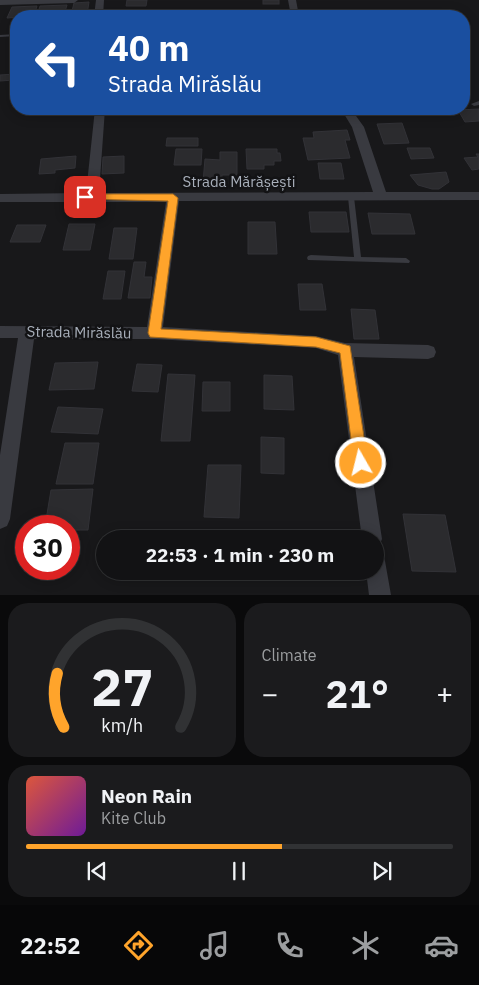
<!DOCTYPE html>
<meta charset="utf-8">
<style>
:root{--surface:#121214;--page:#1b1b1d;--text:#f1f3f6;--muted:#9c9ea0;--line:#313234;--accent:#ffa42b}
body{margin:0;font-family:"IBM Plex Sans",sans-serif;background:var(--page);color:var(--text);height:100vh;display:flex;flex-direction:column;font-size:19px;white-space:nowrap}
*{box-sizing:border-box;margin:0}
p{font-size:16px;color:var(--muted)}
.icon{flex:none;width:28px;height:28px;fill:none;stroke:currentColor;stroke-width:2;stroke-linecap:round;stroke-linejoin:round}
.map{position:relative;height:595px;overflow:hidden}
.drawer{display:flex;flex-direction:column;gap:8px;padding:8px;background:#0a0a0b;flex:1}
.drawer>*{flex:none}
.banner{position:absolute;left:10px;top:10px;width:460px;height:105px;border-radius:20px;box-shadow:0 2px 12px #0003,0 0 0 1px var(--line);background:#1a4fa0;color:#fff;overflow:hidden}
.speed{position:absolute;left:15px;top:515px;display:flex;gap:10px;font-size:25px;font-weight:700;text-align:center}
.speed>*{display:grid;place-content:center;width:65px;height:65px;border-radius:50%;background:var(--surface);box-shadow:0 2px 12px #0003,0 0 0 1px var(--line);line-height:1}
.speed .limit{border:8px solid #d22;background:#fff;color:#111}
.pin{position:absolute;display:grid;place-items:center;width:42px;height:42px;color:#fff;margin:-21px;border-radius:10px;box-shadow:0 2px 8px #0006}
.me{position:absolute;width:55px;margin:-28px;rotate:352deg;stroke-linejoin:round;filter:drop-shadow(0 0 4px #0008)}
.turn{display:flex;align-items:center;gap:18px;height:105px;padding:0 15px;font-size:22px}
.turn .icon{width:65px;height:65px;stroke-width:2.5}
.turn b{display:block;font-size:35px;line-height:42px}
.big{font-size:38px;font-weight:700;line-height:1.1}
.drawer .widget{flex:1;display:flex;flex-direction:column;justify-content:center;gap:8px;min-width:0;padding:0 18px;border-radius:20px;background:var(--page)}
.drawer .dial{align-items:center;gap:0}
.dial svg{height:130px;overflow:visible;fill:none;stroke:var(--line);stroke-width:7;stroke-linecap:round;text-anchor:middle}
.dial text{fill:var(--text);stroke:none}
.song{display:flex;align-items:center;gap:15px}
.cover{width:60px;height:60px;border-radius:8px;background:linear-gradient(135deg,hsl(10 70% 55%),hsl(280 70% 35%))}
.played{height:5px;border-radius:2px;background:linear-gradient(90deg,var(--accent) 60%,var(--line) 60%)}
.keys{display:flex;justify-content:space-around;direction:ltr}
.heat{display:flex;justify-content:space-between;align-items:center;font-size:28px;direction:ltr}
.drawer .tiles{flex:1;display:grid;gap:8px;grid-template-columns:1fr 1fr}
.widget:last-child{grid-column:span 2}
.trip{position:absolute;left:96px;top:530px;width:288px;height:50px;border-radius:25px;background:var(--surface);box-shadow:0 2px 12px #0003,0 0 0 1px var(--line);font-weight:700;line-height:50px;text-align:center}
.tab-bar{display:flex;height:80px;justify-content:space-around;align-items:center;background:#070708;color:var(--muted)}
.tab-bar .icon{width:35px;height:35px}
.tab-bar .active{color:var(--accent)}
.tab-bar b{font-size:22px;color:var(--text)}
.map>svg:first-child{display:block}
</style>
<div class="map">
<svg width="479" height="595" viewBox="0 0 479 595">
<rect width="100%" height="100%" fill="#18181a"/>
<!-- building -->
<g fill="#2b2b2e" stroke="#323237">
<path d="M 127,0 L 147,0 L 146,6 L 126,6 Z"/>
<rect x="263" y="0" width="16" height="4"/>
<path d="M 89,2 L 87,15 L 71,15 L 74,3 Z"/>
<path d="M 67,5 L 64,15 L 37,16 L 40,6 Z"/>
<path d="M 37,6 L 34,16 L 7,18 L 12,7 Z"/>
<path d="M 16,74 L 14,80 L 0,81 L 0,75 Z"/>
<path d="M 479,109 L 479,121 L 465,122 L 458,110 Z"/>
<path d="M 402,123 L 409,143 L 384,144 L 377,124 Z"/>
<path d="M 347,130 L 350,140 L 345,140 L 350,158 L 308,160 L 303,138 L 314,138 L 313,132 Z"/>
<path d="M 167,138 L 198,138 L 198,146 L 166,146 Z"/>
<path d="M 407,148 L 430,148 L 434,158 L 411,159 Z"/>
<path d="M 176,149 L 202,149 L 201,165 L 174,165 Z"/>
<path d="M 246,149 L 277,149 L 277,153 L 280,153 L 281,161 L 274,161 L 274,165 L 264,165 L 264,169 L 247,169 Z"/>
<path d="M 220,152 L 237,152 L 237,175 L 222,175 L 222,182 L 203,182 L 205,159 L 220,160 Z"/>
<path d="M 476,154 L 479,154 L 479,169 L 472,170 L 464,158 L 478,157 Z"/>
<path d="M 76,156 L 75,168 L 55,170 L 55,173 L 39,174 L 41,159 Z"/>
<path d="M 124,156 L 124,173 L 102,174 L 103,157 Z"/>
<path d="M 318,163 L 341,163 L 344,179 L 320,179 Z"/>
<path d="M 446,172 L 449,182 L 439,189 L 432,189 L 418,185 L 410,175 Z"/>
<path d="M 309,212 L 346,212 L 349,232 L 311,232 Z"/>
<path d="M 368,213 L 410,214 L 415,234 L 372,234 Z"/>
<path d="M 248,222 L 275,222 L 277,254 L 248,254 Z"/>
<path d="M 69,224 L 95,224 L 90,250 L 63,250 Z"/>
<path d="M 17,225 L 46,225 L 40,242 L 10,242 Z"/>
<path d="M 114,228 L 137,228 L 133,259 L 109,259 Z"/>
<path d="M 134,262 L 146,262 L 144,277 L 152,277 L 150,298 L 128,298 Z"/>
<path d="M 108,271 L 125,271 L 121,299 L 103,299 Z"/>
<path d="M 298,284 L 322,284 L 326,310 L 300,310 Z"/>
<path d="M 351,309 L 375,310 L 379,339 L 354,339 Z"/>
<path d="M 98,362 L 94,389 L 49,390 L 55,363 Z"/>
<path d="M 137,364 L 162,365 L 158,392 L 132,391 Z"/>
<path d="M 168,374 L 195,375 L 190,441 L 161,441 Z"/>
<path d="M 264,375 L 292,376 L 294,410 L 264,409 Z"/>
<path d="M 203,382 L 230,382 L 230,411 L 202,411 Z"/>
<path d="M 58,407 L 103,409 L 98,434 L 51,432 Z"/>
<path d="M 261,437 L 284,438 L 284,474 L 261,473 Z"/>
<path d="M 65,443 L 99,443 L 93,484 L 56,484 Z"/>
<path d="M 208,465 L 241,465 L 239,518 L 204,517 Z"/>
<path d="M 93,489 L 88,530 L 69,530 L 69,526 L 45,526 L 51,490 Z"/>
<path d="M 403,514 L 445,515 L 456,572 L 412,571 Z"/>
</g>
<g fill="none" stroke-linecap="round" stroke-linejoin="round">
<!-- service -->
<g fill="#393a40" fill-rule="evenodd">
<path d="M 16,34 L 16,36 L 0,37 L 0,35 Z"/>
<path d="M 479,101 L 479,105 L 474,106 L 471,104 Z"/>
<path d="M 351,195 L 354,197 L 361,257 L 406,258 L 410,261 L 409,263 L 308,260 L 307,258 L 308,256 L 311,255 L 354,257 L 348,197 Z"/>
</g>
<!-- minor -->
<g fill="#393a40" fill-rule="evenodd">
<path d="M 0,0 L 78,0 L 74,3 L 0,5 Z"/>
<path d="M 96,0 L 104,0 L 103,16 L 94,16 Z"/>
<path d="M 288,0 L 296,0 L 299,16 L 291,16 Z"/>
<path d="M 95,109 L 105,109 L 99,193 L 373,192 L 352,127 L 341,109 L 351,109 L 364,127 L 386,192 L 479,192 L 479,200 L 179,201 L 163,327 L 316,336 L 345,343 L 428,345 L 434,347 L 436,352 L 434,357 L 428,359 L 354,357 L 382,539 L 379,546 L 375,548 L 375,539 L 362,539 L 338,355 L 316,348 L 154,339 L 34,339 L 10,519 L 7,526 L 0,529 L 0,455 L 18,338 L 0,338 L 0,326 L 147,327 L 166,202 L 0,202 L 0,194 L 86,193 Z"/>
<path d="M 375,551 L 382,554 L 385,561 L 391,595 L 369,595 L 366,571 L 375,571 Z"/>
</g>
</g>
<!-- route -->
<path fill="#ffa42b" stroke="#a66b1c" d="M 85,194 L 173,194 L 178,198 L 161,329 L 316,337 L 350,346 L 368,463 L 366,468 L 361,470 L 356,468 L 354,463 L 340,353 L 316,347 L 150,337 L 148,333 L 168,201 L 81,199 L 80,197 Z"/>
<g text-anchor="middle" dominant-baseline="central" stroke-width="5" stroke-linejoin="round" paint-order="stroke">
<!-- street labels -->
<g font-size="15" fill="#a9b0bb" stroke="#131315">
<text x="239" y="181">Strada Mărășești</text>
<text transform="translate(79 332) rotate(1)">Strada Mirăslău</text>
</g>
</g>
</svg>
<div class="speed"><div class="limit">30</div></div>
<div class="pin" style="left:85px;top:197px;background:#d93025"><svg class="icon" aria-label="arrive" viewBox="0 0 24 24"><path d="M6 21V4h12l-3 4 3 4H6"/></svg></div>
<svg class="me" style="left:361px;top:463px" viewBox="-20 -20 40 40"><circle r="17" fill="#ffa42b" stroke="#fff" stroke-width="3"/><path d="M0-11L8 9 0 5-8 9z" fill="#fff"/></svg>
<div class="trip">22:53 · 1 min · 230 m</div>
<div class="banner">
<div class="turn"><svg class="icon" aria-label="left" viewBox="0 0 24 24"><path d="M17 20v-9H6M10 6l-5 5 5 5"/></svg><div><b>40 m</b>Strada Mirăslău</div></div>
</div>
</div>
<section class="drawer">
<div class="tiles">
<div class="widget dial"><svg viewBox="0 0 100 80">
<path d="M14 69A42 42 0 1 1 86 69"/>
<path d="M14 69A42 42 0 0 1 10 36" stroke="#ffa42b"/>
<text x="50" y="56" font-size="32" font-weight="700">27</text>
<text x="50" y="72" font-size="11">km/h</text>
</svg></div>
<div class="widget"><p>Climate</p>
<div class="heat"><a>−</a><b class="big">21°</b><a>+</a></div>
</div>
<div class="widget">
<div class="song"><i class="cover"></i><div><b>Neon Rain</b><p>Kite Club</p></div></div>
<div class="played"></div>
<div class="keys"><svg class="icon" aria-label="previous" viewBox="0 0 24 24"><path d="M18 5L8 12l10 7zM5 5v14"/></svg><svg class="icon" aria-label="pause" viewBox="0 0 24 24"><path d="M8 5v14M16 5v14"/></svg><svg class="icon" aria-label="next" viewBox="0 0 24 24"><path d="M6 5l10 7-10 7zM19 5v14"/></svg></div>
</div>
</div>
</section>
<nav class="tab-bar">
<b>22:52</b>
<svg class="icon active" aria-label="directions" viewBox="0 0 24 24"><path d="M12 3l9 9-9 9-9-9zM9 14v-3h6M13 9l2 2-2 2"/></svg>
<svg class="icon" aria-label="music" viewBox="0 0 24 24"><path d="M9 18V5l10-2v13"/><circle cx="6" cy="18" r="3"/><circle cx="16" cy="16" r="3"/></svg>
<svg class="icon" aria-label="phone" viewBox="0 0 24 24"><path d="M5 4h4l2 5-3 2q2 4 5 5l2-3 5 2v4C11 20 4 13 5 4z"/></svg>
<svg class="icon" aria-label="climate" viewBox="0 0 24 24"><path d="M12 3v18M4 7l16 10M4 17L20 7"/></svg>
<svg class="icon" aria-label="car" viewBox="0 0 24 24"><path d="M5 17H2v-5l4-1 3-4h7l3 4 3 1v5h-3M9 17h6M6 11h13"/><circle cx="7" cy="17" r="2"/><circle cx="17" cy="17" r="2"/></svg>
</nav>
